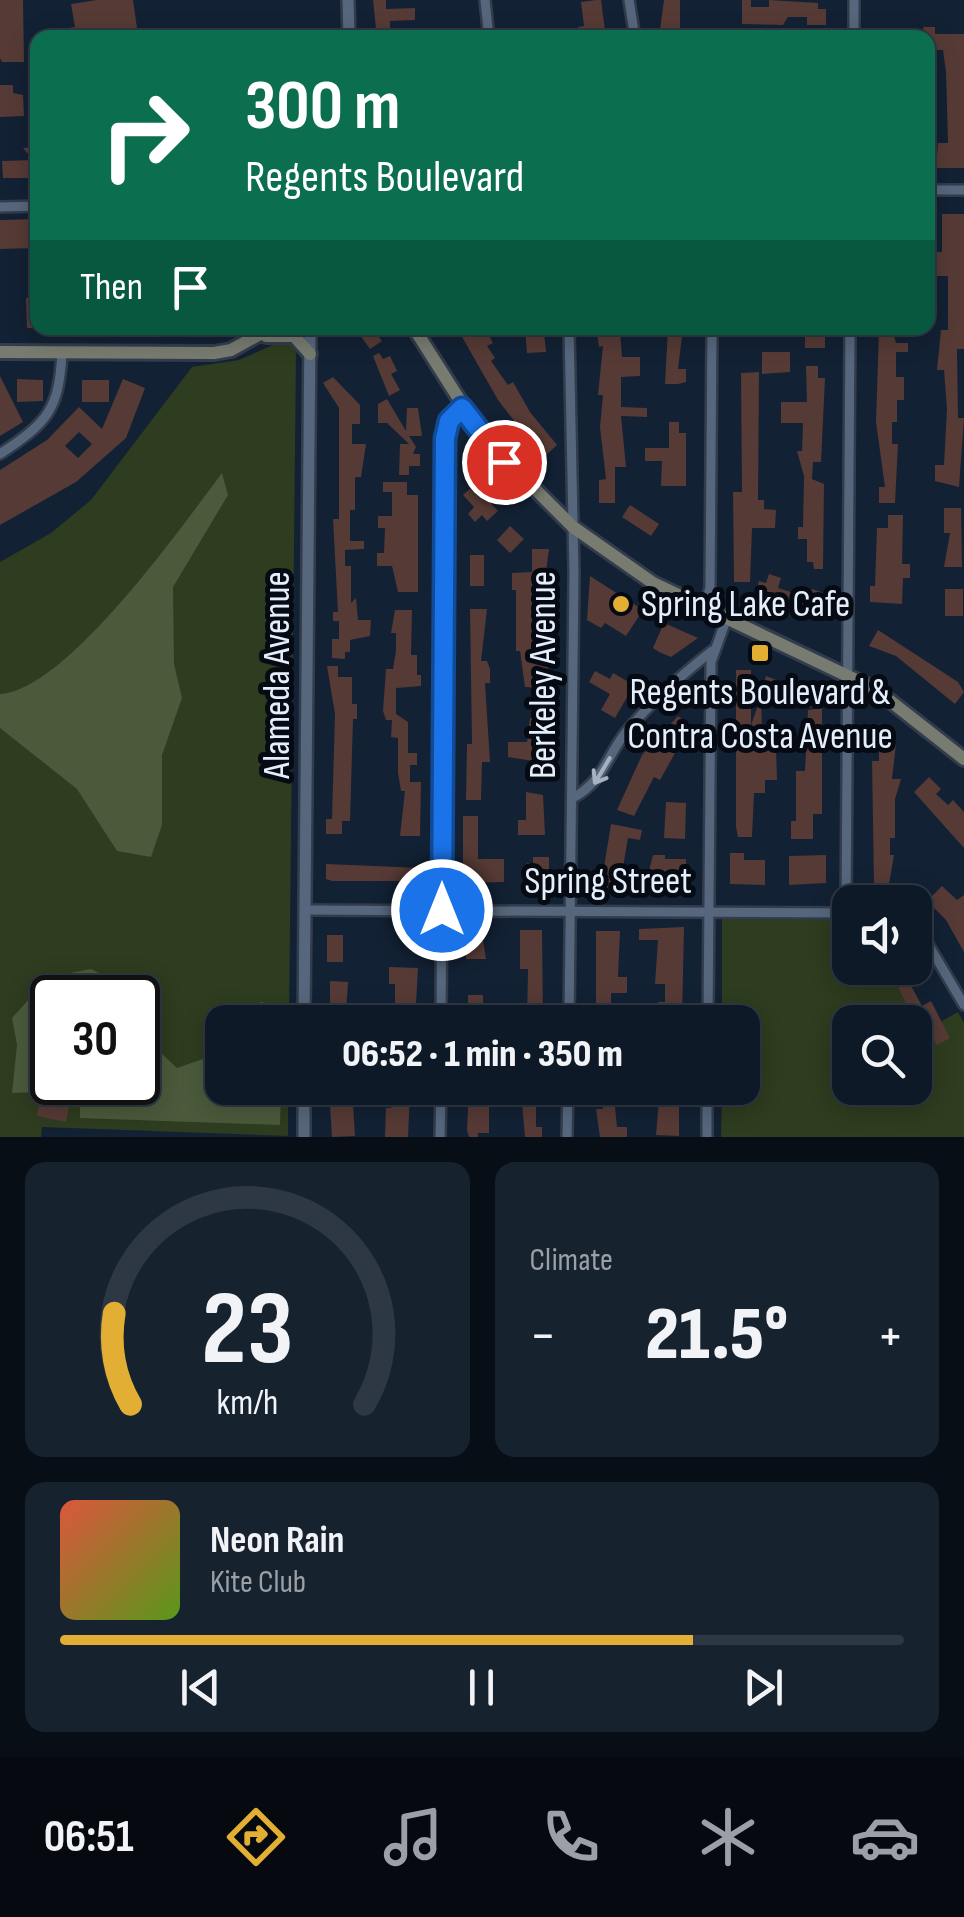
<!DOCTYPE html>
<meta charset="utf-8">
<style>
:root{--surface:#0e1927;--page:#17222f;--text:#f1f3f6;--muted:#9ba0a7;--line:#2e3844;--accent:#e2af34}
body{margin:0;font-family:"Sofia Sans Condensed",sans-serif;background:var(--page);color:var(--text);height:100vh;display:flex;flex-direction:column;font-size:38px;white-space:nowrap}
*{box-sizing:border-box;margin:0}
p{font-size:32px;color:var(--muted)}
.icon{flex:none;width:55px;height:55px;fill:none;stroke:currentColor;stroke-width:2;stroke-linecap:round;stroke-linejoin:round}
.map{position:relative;height:1137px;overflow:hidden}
.drawer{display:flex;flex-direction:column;gap:25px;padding:25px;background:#080e15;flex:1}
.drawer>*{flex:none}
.hud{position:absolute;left:30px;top:30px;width:905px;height:305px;border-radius:20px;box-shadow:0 5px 25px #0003,0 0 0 2px var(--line);background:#0b6e4f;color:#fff;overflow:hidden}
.fabs{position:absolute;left:832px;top:885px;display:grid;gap:20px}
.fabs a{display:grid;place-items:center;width:100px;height:100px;border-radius:20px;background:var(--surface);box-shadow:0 5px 25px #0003,0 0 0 2px var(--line);font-size:50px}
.speed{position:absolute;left:30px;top:975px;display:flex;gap:20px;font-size:50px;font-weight:700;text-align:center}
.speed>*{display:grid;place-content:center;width:130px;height:130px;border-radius:50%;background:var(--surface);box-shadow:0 5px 25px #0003,0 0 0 2px var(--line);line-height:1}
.speed .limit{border:5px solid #111;border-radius:15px;background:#fff;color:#111}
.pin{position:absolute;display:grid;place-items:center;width:85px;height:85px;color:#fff;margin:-42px;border:5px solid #fff;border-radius:50%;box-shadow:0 2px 10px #0007}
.me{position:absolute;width:110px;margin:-55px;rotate:0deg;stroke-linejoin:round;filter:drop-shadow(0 0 8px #0008)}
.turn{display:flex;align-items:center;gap:35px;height:210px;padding:0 50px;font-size:45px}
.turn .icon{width:130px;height:130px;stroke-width:2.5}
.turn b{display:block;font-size:70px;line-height:85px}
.then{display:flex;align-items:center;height:95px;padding:0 50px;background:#0003;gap:20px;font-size:38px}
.big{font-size:75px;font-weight:800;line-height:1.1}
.drawer .card{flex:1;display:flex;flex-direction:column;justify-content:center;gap:15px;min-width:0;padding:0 35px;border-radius:20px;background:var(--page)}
.drawer .dial{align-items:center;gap:0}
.dial svg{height:260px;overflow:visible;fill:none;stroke:var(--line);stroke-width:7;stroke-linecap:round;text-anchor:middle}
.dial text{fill:var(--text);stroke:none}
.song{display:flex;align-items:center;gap:30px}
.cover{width:120px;height:120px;border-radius:15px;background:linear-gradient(135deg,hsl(10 70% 55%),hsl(90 70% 35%))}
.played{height:10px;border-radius:5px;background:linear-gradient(90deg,var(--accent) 75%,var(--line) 75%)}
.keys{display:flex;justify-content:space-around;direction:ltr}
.heat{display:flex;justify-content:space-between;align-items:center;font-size:55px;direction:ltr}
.drawer .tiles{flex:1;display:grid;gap:25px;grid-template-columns:1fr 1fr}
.card:last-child{grid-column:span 2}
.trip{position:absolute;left:205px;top:1005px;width:555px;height:100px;border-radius:20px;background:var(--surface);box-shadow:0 5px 25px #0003,0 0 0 2px var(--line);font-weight:800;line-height:100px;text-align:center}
.tab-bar{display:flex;height:160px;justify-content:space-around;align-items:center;background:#060a10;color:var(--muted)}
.tab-bar .icon{width:70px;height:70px}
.tab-bar .active{color:var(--accent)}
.tab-bar b{font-size:45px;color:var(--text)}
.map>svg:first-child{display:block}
</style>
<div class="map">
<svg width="964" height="1137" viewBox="0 0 964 1137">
<rect width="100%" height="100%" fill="#122134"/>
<!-- green -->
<g fill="#2e3c1f" fill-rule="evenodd">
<path d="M 284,340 L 295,347 L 296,354 L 289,1022 L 222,1022 L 222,1088 L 288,1088 L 288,1136 L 42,1127 L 41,1137 L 0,1137 L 0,562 L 51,533 L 91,500 L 192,367 L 239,360 ZM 52,998 L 138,998 L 138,1082 L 52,1082 Z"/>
<path d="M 722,919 L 850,920 L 850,968 L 915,968 L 915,938 L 932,967 L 898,987 L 912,1012 L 892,1022 L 850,1022 L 850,1088 L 915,1088 L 915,1036 L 958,1012 L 964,1023 L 964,1137 L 721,1137 L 722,1088 L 742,1088 L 742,1022 L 722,1022 Z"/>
</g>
<!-- forest -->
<g fill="#4b5a3b">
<path d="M 222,473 L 228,495 L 173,587 L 174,664 L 182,698 L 162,755 L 162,825 L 151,857 L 117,851 L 77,789 L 0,728 L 0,694 C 66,691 182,526 222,473 Z"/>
<path d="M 91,969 L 124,985 L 129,997 L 52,998 L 52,1082 L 138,1082 L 138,1019 L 146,1039 L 177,1068 L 203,1059 L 218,1024 L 261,1002 L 282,1006 L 282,1022 L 222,1022 L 222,1088 L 281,1088 L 280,1125 L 80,1118 L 80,1105 L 38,1092 L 12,1093 L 17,1045 L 12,1018 L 49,977 Z"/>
</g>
<!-- building -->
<g fill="#563a35" fill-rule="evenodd">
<path d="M 0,0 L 23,0 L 24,62 L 2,62 L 0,58 Z"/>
<path d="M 97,0 L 133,0 L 137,28 L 114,32 L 115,38 L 70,38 L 68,28 L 75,27 L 71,4 Z"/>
<path d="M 373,0 L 386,0 L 386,9 L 415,8 L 415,20 L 390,21 L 390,38 L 377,38 Z"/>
<path d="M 596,0 L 601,0 L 606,38 L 579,38 L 578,27 L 584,26 L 581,2 Z"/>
<path d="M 664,0 L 680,0 L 680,30 L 660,30 Z"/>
<path d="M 742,0 L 751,0 L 751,7 L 769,7 L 769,0 L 818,3 L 818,9 L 826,9 L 826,25 L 807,25 L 807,17 L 788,17 L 783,25 L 742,24 Z"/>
<path d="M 923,27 L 935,27 L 935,34 L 964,34 L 964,168 L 936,168 L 938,143 L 948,143 L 946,72 L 943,50 L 928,50 Z"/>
<path d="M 0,85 L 13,85 L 13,93 L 23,95 L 24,116 L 0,117 Z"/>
<path d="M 38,147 L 38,178 L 3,178 L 2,161 L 33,160 L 23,148 Z"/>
<path d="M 942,214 L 964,214 L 964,349 L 957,349 L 958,418 L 964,418 L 959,487 L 935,481 L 935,465 L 944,465 L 947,409 L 944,370 L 937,370 L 941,330 L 948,330 L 948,276 L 935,276 L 935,252 L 942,252 Z"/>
<path d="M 38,219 L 38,248 L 0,249 L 0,220 Z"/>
<path d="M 26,298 L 38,298 L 38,328 L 27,328 Z"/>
<path d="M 335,328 L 372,328 L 382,341 L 370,349 L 355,328 L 341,337 Z"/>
<path d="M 457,328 L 473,332 L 485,328 L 493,343 L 487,346 L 495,358 L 491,361 L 508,385 L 513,382 L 530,412 L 557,445 L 543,458 L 498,400 Z"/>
<path d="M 525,328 L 544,332 L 546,352 L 527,353 Z"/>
<path d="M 668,328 L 683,328 L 678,369 L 686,369 L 686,382 L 678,384 L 665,384 Z"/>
<rect x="805" y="329" width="20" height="19"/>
<path d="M 879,330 L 892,330 L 896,343 L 908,343 L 908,352 L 896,352 L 896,377 L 904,377 L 904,400 L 897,400 L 897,422 L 892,422 L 892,444 L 898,444 L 895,503 L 879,503 L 879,487 L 885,487 L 876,422 Z"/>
<path d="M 620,331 L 622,357 L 640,357 L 640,376 L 621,377 L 621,407 L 647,408 L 647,417 L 621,416 L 626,467 L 615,467 L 615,503 L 599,503 L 599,480 L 606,479 L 600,427 L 603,395 L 598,395 L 603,346 L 599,347 L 597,333 Z"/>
<path d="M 762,352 L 790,352 L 790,372 L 762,374 Z"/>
<path d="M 379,353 L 383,359 L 390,356 L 397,371 L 391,374 L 400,390 L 389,396 L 373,356 Z"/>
<path d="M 806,366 L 818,366 L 818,378 L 825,378 L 821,462 L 813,462 L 812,479 L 824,484 L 823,569 L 814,569 L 813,562 L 807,562 L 807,539 L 798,539 L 798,527 L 803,527 L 804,476 L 797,451 L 802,451 L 803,423 L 781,423 L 781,402 L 807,402 Z"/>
<path d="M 759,372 L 758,500 L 764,500 L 764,509 L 776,510 L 775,528 L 752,528 L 750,582 L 734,582 L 733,492 L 742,492 L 741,373 Z"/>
<path d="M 0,376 L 23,422 L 0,436 Z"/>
<path d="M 333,377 L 360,405 L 360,424 L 352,424 L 352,444 L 366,444 L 361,477 L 355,477 L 355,510 L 350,510 L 350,541 L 364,541 L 364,549 L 345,550 L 345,566 L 351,566 L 351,603 L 356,598 L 358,620 L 371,620 L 370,636 L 350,640 L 350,652 L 345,652 L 345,659 L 332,658 L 332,639 L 339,639 L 339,621 L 333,621 L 333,612 L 338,612 L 333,519 L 339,519 L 339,408 L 323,383 Z"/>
<path d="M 17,379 L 43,380 L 43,401 L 17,402 Z"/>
<path d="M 123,379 L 145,388 L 126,438 L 76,482 L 0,525 L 0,470 L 47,440 L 79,407 L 102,429 ZM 79,432 L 92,444 L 78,458 L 65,446 Z"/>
<rect x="82" y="380" width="27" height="22"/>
<path d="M 387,399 L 406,431 L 407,408 L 418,408 L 422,436 L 409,436 L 416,447 L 413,454 L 420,454 L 420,466 L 409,466 L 409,475 L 399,475 L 400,444 L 409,444 L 387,423 L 378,423 L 378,404 Z"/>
<path d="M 669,422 L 679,422 L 679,433 L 686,433 L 686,486 L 661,486 L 662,461 L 645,461 L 645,448 L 669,448 Z"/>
<path d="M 383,482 L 407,482 L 407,495 L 418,495 L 418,592 L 398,592 L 392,566 L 377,566 L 377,553 L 384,553 L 385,528 L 378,528 L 378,516 L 392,516 L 392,492 L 383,492 Z"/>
<path d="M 474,485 L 498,511 L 487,521 L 482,515 L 475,522 L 468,514 L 474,507 L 463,495 Z"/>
<path d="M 630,505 L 659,524 L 651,536 L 622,517 Z"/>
<path d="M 944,508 L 961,508 L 962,567 L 944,567 L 950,533 L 944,533 Z"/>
<path d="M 888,515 L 903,515 L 902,564 L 910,564 L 910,578 L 903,578 L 902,604 L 870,602 L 870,586 L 875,586 L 877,528 L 888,528 Z"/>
<path d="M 510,526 L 524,539 L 510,553 L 497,540 Z"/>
<path d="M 532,549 L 549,549 L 543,594 L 548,609 L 548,688 L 525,687 L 520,651 L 516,651 L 516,590 L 512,590 L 512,573 L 532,572 Z"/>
<rect x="470" y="555" width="14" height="31"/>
<path d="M 769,574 L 781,578 L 778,588 L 797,594 L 810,594 L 812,589 L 827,594 L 820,617 L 755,594 L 759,581 L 766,583 Z"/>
<path d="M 590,576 L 643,610 L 626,636 L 605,623 L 601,628 L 587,620 Z"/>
<rect x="945" y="589" width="18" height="27"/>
<path d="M 470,609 L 487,609 L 481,661 L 487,661 L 490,669 L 490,683 L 485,683 L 490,762 L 482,762 L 481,800 L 466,800 L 467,744 L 472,744 Z"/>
<path d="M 395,610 L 412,610 L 411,655 L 417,655 L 417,675 L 421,675 L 421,686 L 396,688 L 396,714 L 408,722 L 408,753 L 417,753 L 417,765 L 410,765 L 410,782 L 421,782 L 420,836 L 400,836 L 405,791 L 401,791 L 398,773 L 398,738 L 391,737 L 392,720 L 386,720 L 383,711 L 386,669 L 393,669 L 396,651 L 396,633 L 391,633 Z"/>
<path d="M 664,623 L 698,638 L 671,657 L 659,652 L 653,648 Z"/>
<path d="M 878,630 L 958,682 L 964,692 L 955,704 L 896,656 L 869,646 Z"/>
<path d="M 327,666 L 338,666 L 338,677 L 352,677 L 352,704 L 357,704 L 357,719 L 353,719 L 350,821 L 342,821 L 342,834 L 326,834 L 326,819 L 332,819 L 335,714 Z"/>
<path d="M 736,670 L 751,670 L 751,725 L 761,697 L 762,727 L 751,727 L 754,749 L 776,749 L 777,780 L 765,780 L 765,793 L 754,793 L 752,837 L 738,837 L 736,827 Z"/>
<path d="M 595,671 L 610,679 L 613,673 L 634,685 L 615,718 L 601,710 L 610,694 L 589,682 Z"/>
<path d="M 766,676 L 794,687 L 790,702 L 761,693 Z"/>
<path d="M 795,701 L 822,701 L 822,814 L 813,814 L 813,839 L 791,839 L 791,821 L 796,821 L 796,771 L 805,771 L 808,710 L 815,709 Z"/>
<path d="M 678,716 L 690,726 L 660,780 L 654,777 L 634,816 L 617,810 L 642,755 Z"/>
<path d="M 530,718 L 546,718 L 540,762 L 508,757 L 508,742 L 527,742 Z"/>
<path d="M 873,735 L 885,735 L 896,744 L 892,779 L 901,779 L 895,799 L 895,838 L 890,838 L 890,855 L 894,855 L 889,884 L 874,884 L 872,761 L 879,761 L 879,745 L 872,744 Z"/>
<path d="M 929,777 L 941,789 L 936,794 L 948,805 L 953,800 L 964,812 L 964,848 L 914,792 Z"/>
<path d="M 526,792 L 543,795 L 545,835 L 518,835 L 518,820 L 526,820 Z"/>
<path d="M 666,802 L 686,803 L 685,839 L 664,838 Z"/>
<path d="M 463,816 L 478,816 L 478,859 L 504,859 L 504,882 L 463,883 Z"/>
<path d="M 611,824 L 642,830 L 640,840 L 628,838 L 621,879 L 647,879 L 653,855 L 665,855 L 665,859 L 686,859 L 686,885 L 653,882 L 653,888 L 640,888 L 640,892 L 600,892 Z"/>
<path d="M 730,853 L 744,853 L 744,860 L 765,860 L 765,885 L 730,884 Z"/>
<path d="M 826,855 L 826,883 L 789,885 L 789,856 Z"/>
<path d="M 533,857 L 549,857 L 549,884 L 527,884 L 527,863 L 533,863 Z"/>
<path d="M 326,864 L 422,868 L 422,881 L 332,881 L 326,879 Z"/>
<path d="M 942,886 L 957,900 L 964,895 L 964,952 L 946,920 L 927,901 Z"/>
<path d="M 684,927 L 682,1020 L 668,1020 L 658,1017 L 658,1002 L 665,1002 L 665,984 L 655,984 L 658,940 L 639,940 L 639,929 Z"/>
<path d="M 520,930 L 542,930 L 543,1022 L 527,1022 L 528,969 L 520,969 Z"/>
<path d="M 596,931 L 620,931 L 618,977 L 627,977 L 627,993 L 611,993 L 611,1022 L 596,1022 Z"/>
<path d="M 466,934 L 482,934 L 486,959 L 466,959 Z"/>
<rect x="327" y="935" width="16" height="27"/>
<path d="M 389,967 L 418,968 L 415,1022 L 401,1022 L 401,1016 L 395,1016 L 395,984 L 389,984 Z"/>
<path d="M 330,981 L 348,982 L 346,1013 L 330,1013 Z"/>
<path d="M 909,982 L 922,1006 L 931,1001 L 950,1038 L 937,1045 L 924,1022 L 915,1027 L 911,1022 L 906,1015 L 911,1012 L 898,988 Z"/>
<rect x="468" y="995" width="15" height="26"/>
<path d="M 329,1088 L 352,1088 L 355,1136 L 332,1137 Z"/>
<path d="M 469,1088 L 489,1088 L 489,1133 L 478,1133 L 478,1137 L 469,1137 L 467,1130 Z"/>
<path d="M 603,1088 L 613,1088 L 617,1127 L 627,1127 L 627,1137 L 600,1137 L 596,1109 L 603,1109 Z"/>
<path d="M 660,1088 L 679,1088 L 679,1136 L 656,1135 Z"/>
<path d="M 393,1089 L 410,1092 L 408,1137 L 385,1137 L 386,1108 L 391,1108 Z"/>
<path d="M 543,1089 L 543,1100 L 536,1100 L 536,1127 L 542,1127 L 542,1137 L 525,1137 L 522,1104 L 508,1104 L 508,1092 Z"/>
<path d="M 40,1101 L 69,1106 L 66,1122 L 37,1116 Z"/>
</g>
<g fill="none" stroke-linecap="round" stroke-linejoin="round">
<defs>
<g id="minor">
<path d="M 485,0 L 489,38"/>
<path d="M 629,0 L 635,38"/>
<path d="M 854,38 L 854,0"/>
<path d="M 928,190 L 964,190"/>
<path d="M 0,207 L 38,206"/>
<path d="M 569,328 L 574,573 L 569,1022"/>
<path d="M 0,454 C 48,422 59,410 62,352"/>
<path d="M 704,609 L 710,588 L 712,328"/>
<path d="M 573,798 C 605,779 605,759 626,732 C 652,701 680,676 712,651"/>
<path d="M 305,910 L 850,913"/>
<path d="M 846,913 L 850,328"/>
<path d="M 915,922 L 964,1005"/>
<path d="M 441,1022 L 445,438 L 449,421 L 461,409"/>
<path d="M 708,1022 L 711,662 L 726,620"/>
<path d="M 440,1137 L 441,1088"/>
<path d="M 567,1137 L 568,1088"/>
<path d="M 707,1137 L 707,1088"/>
</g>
<g id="tertiary">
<path d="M 348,0 L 349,38"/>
<path d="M 304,1022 L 310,328"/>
<path d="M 304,1137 L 304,1088"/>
</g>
<g id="secondary">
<path d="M 414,328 L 483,437 L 573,527 L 653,583 L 875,689 L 964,759"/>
<path d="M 266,336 L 294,336 L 310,354"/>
<path d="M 0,352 L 214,353 L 231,350 L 271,328"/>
</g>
</defs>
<!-- minor casing -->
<use href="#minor" stroke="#333c4c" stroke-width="14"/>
<!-- tertiary casing -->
<use href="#tertiary" stroke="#333c4c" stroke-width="16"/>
<!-- secondary casing -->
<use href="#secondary" stroke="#333c4c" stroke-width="18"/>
<!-- minor -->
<use href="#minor" stroke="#56677d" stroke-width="9"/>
<!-- tertiary -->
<use href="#tertiary" stroke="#56677d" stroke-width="11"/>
<!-- secondary -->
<use href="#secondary" stroke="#777b70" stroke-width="12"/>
</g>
<!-- one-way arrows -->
<defs><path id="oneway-shaft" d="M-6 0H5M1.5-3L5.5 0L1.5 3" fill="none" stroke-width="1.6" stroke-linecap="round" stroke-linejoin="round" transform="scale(2.5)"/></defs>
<use stroke="#a5b2c3" href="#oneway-shaft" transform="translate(602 771) rotate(121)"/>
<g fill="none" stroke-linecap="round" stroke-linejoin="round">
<defs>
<path id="route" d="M 442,910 L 445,438 L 449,421 L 462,408 L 504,462"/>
</defs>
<!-- route casing -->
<use href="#route" stroke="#114b97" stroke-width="25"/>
<!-- route -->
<use href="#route" stroke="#1a73e8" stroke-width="18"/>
</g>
<!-- markers -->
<g fill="#e2af34" stroke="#050a13" stroke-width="4">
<circle cx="621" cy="604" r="10"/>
<rect x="750" y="643" width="20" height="20" rx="5"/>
</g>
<g text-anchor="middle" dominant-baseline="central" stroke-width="10" stroke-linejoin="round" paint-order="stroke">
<!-- poi labels -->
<g font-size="38" fill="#e5effc" stroke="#050a13" text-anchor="start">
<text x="641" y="604">Spring Lake Cafe</text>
<text x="760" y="692" text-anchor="middle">Regents Boulevard &amp;<tspan x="760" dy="44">Contra Costa Avenue</tspan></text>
</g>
<!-- street labels -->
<g font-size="38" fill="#e5effc" stroke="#050a13">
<text transform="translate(277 675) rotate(-90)">Alameda Avenue</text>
<text transform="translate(543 675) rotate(-90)">Berkeley Avenue</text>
<text x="608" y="881">Spring Street</text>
</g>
</g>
</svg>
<div class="fabs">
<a><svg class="icon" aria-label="sound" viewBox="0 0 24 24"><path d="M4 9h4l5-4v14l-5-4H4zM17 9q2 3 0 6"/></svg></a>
<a><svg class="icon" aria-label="search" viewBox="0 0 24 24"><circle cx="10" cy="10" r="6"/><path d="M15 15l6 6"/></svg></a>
</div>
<div class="speed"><div class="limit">30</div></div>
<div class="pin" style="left:504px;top:462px;background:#d93025"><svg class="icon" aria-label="arrive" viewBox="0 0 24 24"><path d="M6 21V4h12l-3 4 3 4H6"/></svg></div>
<svg class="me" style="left:442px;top:910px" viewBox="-20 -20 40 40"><circle r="17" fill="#1a73e8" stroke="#fff" stroke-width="3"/><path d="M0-11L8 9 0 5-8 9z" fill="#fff"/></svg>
<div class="trip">06:52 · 1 min · 350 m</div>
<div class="hud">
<div class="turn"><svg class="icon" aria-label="right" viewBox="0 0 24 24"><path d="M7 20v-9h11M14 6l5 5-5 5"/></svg><div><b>300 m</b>Regents Boulevard</div></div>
<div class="then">Then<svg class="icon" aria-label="arrive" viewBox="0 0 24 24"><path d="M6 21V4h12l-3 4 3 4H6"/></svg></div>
</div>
</div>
<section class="drawer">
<div class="tiles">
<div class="card dial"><svg viewBox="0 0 100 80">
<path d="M14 69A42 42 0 1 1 86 69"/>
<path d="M14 69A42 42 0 0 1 9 41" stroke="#e2af34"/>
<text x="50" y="56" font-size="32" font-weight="700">23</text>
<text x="50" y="72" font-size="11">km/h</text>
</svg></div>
<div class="card"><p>Climate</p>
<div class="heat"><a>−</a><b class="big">21.5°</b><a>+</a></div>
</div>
<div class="card">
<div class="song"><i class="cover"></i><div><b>Neon Rain</b><p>Kite Club</p></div></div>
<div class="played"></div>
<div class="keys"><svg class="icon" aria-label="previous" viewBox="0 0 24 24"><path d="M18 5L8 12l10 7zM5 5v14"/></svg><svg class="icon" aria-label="pause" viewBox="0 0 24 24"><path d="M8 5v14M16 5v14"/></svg><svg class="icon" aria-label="next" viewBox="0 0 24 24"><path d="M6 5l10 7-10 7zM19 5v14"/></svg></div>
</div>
</div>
</section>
<nav class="tab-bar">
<b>06:51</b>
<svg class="icon active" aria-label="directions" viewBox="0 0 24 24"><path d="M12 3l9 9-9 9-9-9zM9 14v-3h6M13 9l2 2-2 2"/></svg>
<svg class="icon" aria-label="music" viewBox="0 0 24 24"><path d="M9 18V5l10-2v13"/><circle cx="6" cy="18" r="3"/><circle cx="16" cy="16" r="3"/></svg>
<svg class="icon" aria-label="phone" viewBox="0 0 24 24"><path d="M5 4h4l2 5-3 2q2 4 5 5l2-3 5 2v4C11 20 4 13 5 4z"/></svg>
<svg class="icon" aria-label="climate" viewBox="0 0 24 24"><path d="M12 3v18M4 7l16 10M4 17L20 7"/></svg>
<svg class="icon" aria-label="car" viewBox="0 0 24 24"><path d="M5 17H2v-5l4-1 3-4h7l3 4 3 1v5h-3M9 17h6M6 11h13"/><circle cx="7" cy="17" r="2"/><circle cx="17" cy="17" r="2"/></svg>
</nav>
